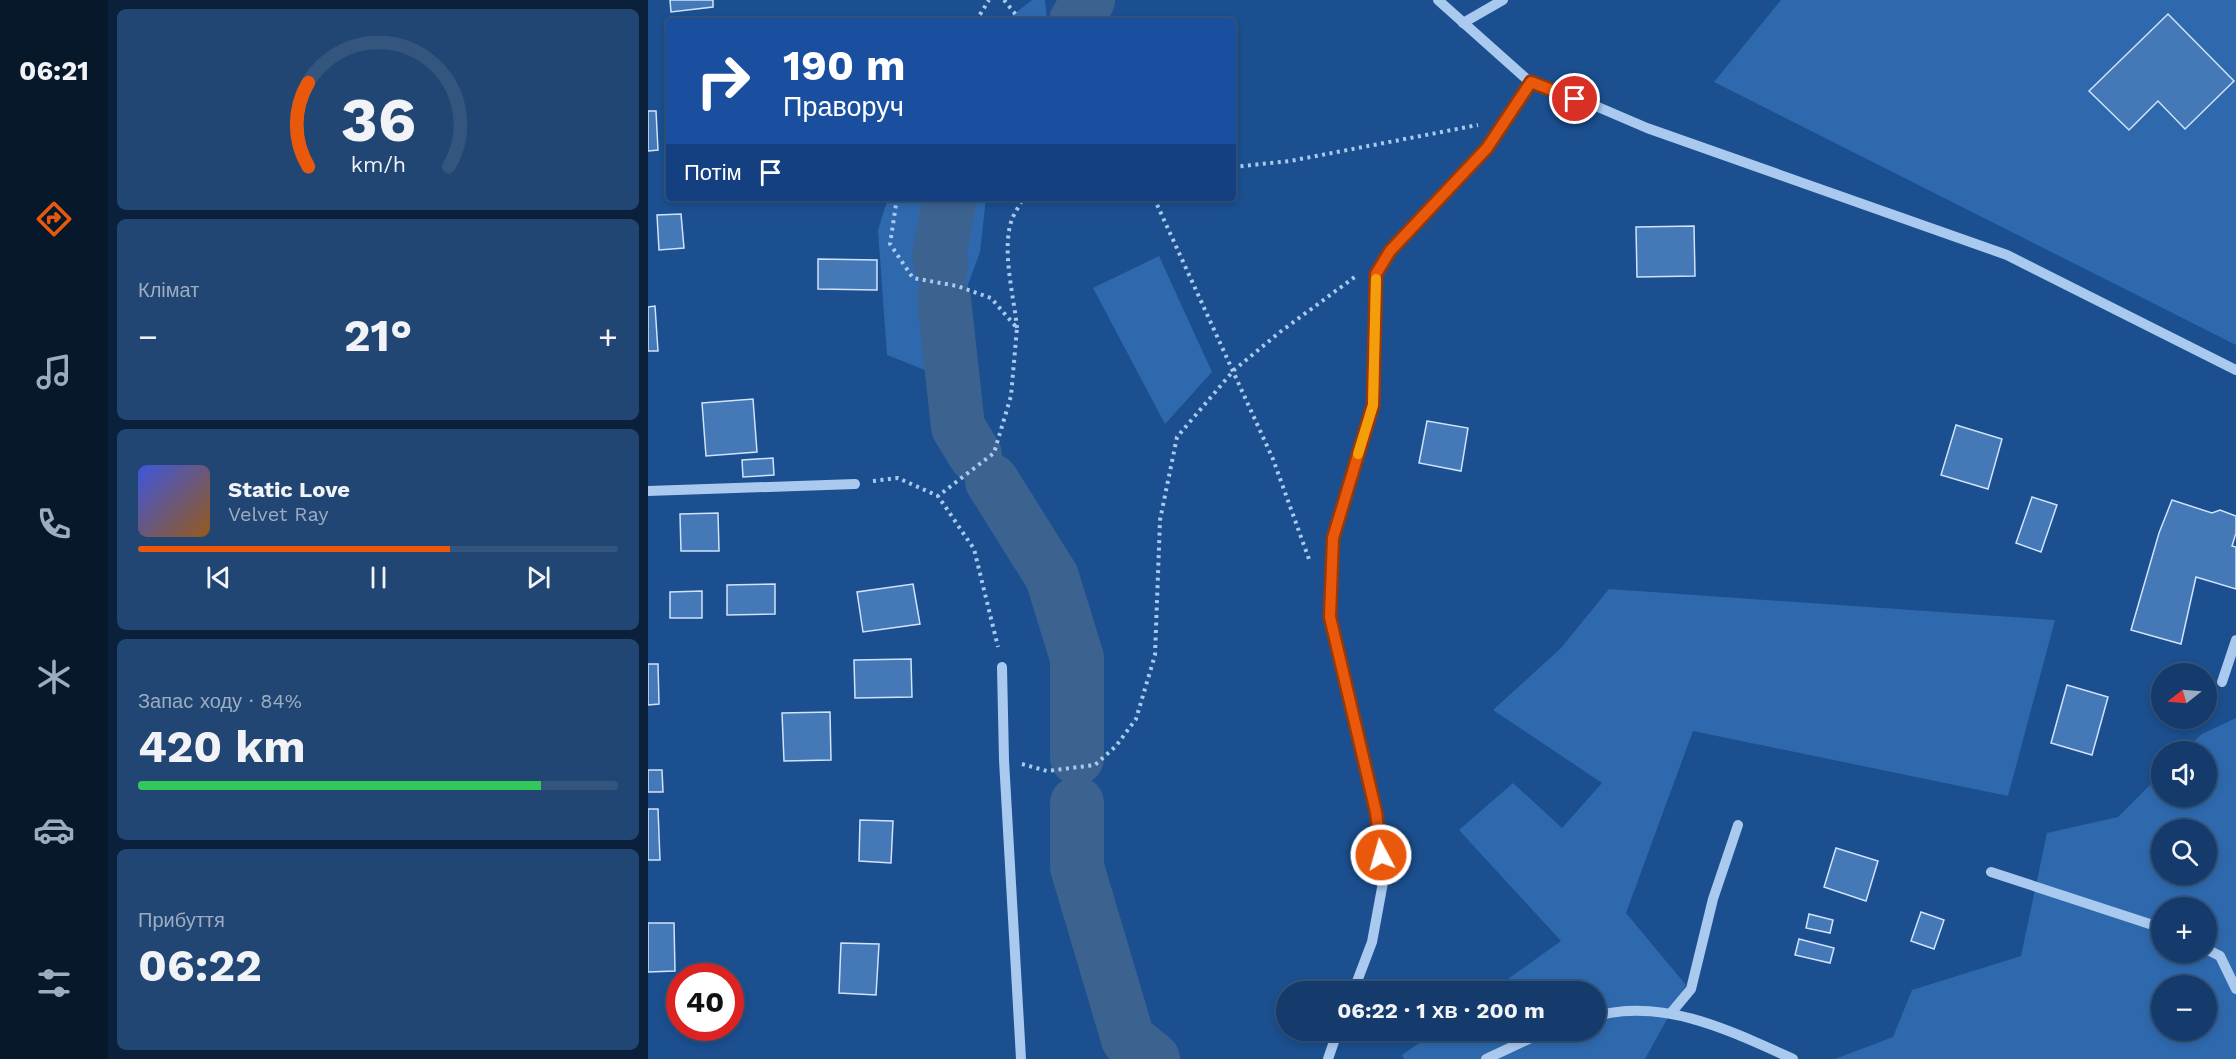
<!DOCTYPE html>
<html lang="uk">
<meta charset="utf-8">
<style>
:root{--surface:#143b6b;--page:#214673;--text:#f1f3f6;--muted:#9dadc1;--line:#33557e;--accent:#ea580c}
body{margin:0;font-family:"Work Sans",sans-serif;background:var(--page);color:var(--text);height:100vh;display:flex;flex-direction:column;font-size:22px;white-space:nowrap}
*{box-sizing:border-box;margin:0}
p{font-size:20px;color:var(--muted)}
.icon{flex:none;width:33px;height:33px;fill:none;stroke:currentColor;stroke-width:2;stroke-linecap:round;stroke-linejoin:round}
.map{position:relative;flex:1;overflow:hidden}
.panel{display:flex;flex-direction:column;gap:9px;padding:9px;background:#0b203b;width:540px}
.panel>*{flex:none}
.hud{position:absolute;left:18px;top:18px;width:570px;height:183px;border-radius:6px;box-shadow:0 3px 9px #0003,0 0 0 2px var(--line);background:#1a4fa0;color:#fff;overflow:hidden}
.needle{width:39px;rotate:253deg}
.tools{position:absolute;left:1503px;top:663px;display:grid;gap:12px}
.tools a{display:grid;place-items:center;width:66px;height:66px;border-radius:50%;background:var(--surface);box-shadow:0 3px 9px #0003,0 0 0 2px var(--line);font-size:30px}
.speed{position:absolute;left:18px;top:963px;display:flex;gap:12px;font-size:30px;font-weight:700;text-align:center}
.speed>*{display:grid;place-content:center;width:78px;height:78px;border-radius:50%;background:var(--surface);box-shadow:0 3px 9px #0003,0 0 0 2px var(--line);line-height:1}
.speed .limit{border:9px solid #d22;background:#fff;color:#111}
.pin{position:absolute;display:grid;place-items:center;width:51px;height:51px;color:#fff;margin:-26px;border:3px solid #fff;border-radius:50%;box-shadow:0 2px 6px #0007}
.me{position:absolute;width:66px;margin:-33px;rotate:354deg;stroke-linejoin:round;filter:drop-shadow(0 0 4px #0008)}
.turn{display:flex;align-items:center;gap:21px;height:126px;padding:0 18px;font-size:27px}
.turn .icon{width:78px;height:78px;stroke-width:2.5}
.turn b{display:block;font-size:42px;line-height:51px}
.then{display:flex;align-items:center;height:57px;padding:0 18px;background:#0003;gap:12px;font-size:22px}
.big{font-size:45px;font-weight:700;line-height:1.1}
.panel .tile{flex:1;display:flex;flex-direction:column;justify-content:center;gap:9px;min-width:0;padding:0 21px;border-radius:9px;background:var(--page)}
.panel .dial{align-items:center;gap:0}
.dial svg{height:156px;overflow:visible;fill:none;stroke:var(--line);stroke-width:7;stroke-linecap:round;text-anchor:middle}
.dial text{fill:var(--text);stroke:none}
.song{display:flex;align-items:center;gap:18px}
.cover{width:72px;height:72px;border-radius:9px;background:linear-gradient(135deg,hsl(230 70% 55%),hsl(30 70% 35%))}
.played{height:6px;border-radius:3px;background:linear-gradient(90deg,var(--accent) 65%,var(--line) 65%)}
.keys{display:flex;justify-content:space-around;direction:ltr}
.heat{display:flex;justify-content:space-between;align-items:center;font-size:33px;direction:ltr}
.charge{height:9px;border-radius:4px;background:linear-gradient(90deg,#34c759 84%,var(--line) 0)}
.trip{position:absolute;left:628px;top:981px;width:330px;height:60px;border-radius:30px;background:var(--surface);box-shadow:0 3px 9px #0003,0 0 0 2px var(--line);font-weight:700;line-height:60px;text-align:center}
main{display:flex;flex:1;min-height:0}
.tab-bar{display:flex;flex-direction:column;width:108px;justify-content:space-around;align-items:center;background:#08182b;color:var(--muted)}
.tab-bar .icon{width:42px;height:42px}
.tab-bar .active{color:var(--accent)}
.tab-bar b{font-size:27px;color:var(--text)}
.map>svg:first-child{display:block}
</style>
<main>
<nav class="tab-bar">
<b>06:21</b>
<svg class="icon active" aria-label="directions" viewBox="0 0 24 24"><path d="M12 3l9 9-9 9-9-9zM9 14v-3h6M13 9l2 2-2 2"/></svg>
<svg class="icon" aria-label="music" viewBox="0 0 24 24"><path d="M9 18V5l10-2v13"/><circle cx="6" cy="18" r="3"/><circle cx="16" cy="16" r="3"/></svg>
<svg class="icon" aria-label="phone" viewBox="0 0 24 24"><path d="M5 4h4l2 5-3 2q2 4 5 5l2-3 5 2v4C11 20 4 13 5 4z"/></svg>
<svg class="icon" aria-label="climate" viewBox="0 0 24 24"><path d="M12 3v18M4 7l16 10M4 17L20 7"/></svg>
<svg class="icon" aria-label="car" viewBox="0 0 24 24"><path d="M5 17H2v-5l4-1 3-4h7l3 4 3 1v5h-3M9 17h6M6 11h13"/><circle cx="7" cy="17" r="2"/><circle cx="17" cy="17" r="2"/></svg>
<svg class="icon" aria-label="filters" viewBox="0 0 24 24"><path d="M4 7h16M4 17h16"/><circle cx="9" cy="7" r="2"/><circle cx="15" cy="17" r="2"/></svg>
</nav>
<section class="panel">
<div class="tile dial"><svg viewBox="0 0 100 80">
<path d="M14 69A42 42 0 1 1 86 69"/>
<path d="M14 69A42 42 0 0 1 14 26" stroke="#ea580c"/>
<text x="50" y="56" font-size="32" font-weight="700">36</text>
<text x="50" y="72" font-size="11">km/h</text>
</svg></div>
<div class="tile"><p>Клімат</p>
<div class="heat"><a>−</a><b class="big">21°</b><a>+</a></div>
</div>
<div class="tile">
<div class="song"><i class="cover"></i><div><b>Static Love</b><p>Velvet Ray</p></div></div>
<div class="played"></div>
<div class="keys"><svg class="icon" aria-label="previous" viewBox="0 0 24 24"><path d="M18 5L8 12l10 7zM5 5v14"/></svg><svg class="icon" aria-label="pause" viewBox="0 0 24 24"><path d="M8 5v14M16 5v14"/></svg><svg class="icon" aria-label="next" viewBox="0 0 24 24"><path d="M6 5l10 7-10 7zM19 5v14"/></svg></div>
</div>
<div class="tile"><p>Запас ходу · 84%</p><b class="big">420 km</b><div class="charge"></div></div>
<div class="tile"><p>Прибуття</p><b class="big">06:22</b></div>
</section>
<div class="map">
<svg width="1588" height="1059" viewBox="0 0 1588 1059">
<rect width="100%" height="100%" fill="#1b4f8f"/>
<!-- green -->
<g fill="#2e69ad" fill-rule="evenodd">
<path d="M 384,0 L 397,0 L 399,21 L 357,21 Z"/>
<path d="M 1133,0 L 1588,0 L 1588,345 L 1066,82 Z"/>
<path d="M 240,198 L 338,198 L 332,252 L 287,374 L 239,355 L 230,230 Z"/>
<path d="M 511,256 L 564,372 L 517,424 L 445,288 Z"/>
<path d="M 961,589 L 1407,620 L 1360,796 L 1045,731 L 978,913 L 1038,985 L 997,1059 L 756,1059 L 754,1055 L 788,1031 L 948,1030 L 948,992 L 843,991 L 913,941 L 811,830 L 865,783 L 914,828 L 954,783 L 845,710 L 913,648 Z"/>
<path d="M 1588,718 L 1588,1059 L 1187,1059 L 1245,1037 L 1264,990 L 1373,956 L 1399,833 L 1470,817 L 1513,774 L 1514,796 L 1558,796 L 1558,752 L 1536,751 L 1554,734 ZM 1514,830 L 1558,830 L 1558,874 L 1514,874 ZM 1514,908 L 1558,908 L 1558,952 L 1514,952 ZM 1514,986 L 1558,986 L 1558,1030 L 1514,1030 Z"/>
</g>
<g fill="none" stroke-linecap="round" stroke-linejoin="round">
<!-- river -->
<g stroke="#3c6290" stroke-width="54">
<path d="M 428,21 L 440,0"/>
<path d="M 293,267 L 291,255 L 302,198"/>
<path d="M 296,299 L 310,427 L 327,455"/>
<path d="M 344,481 L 404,577 L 429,658 L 429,758"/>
<path d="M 429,803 L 429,867 L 480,1039 L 505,1059"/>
</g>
</g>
<!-- building -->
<g fill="#4478b7" stroke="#cfe3fa" stroke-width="1.5">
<path d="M 22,0 L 65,0 L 65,7 L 23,12 Z"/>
<path d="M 1520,14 L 1586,81 L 1537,129 L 1510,101 L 1481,130 L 1441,91 Z"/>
<path d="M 0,111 L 8,111 L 10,150 L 0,151 Z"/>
<path d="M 33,214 L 36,248 L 11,250 L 9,215 Z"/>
<path d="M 1046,226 L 1047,276 L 989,277 L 988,227 Z"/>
<path d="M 170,259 L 229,260 L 229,290 L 170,289 Z"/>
<path d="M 7,306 L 10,351 L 0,351 L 0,307 Z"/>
<path d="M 105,399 L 109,452 L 58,456 L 54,403 Z"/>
<path d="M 779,421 L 820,428 L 813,471 L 771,463 Z"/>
<path d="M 1308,425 L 1354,439 L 1340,489 L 1293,475 Z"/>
<path d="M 125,458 L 126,475 L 95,477 L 94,460 Z"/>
<path d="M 1384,497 L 1409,505 L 1393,552 L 1368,543 Z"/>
<path d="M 1524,500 L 1564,513 L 1572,510 L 1588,516 L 1588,533 L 1584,546 L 1588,547 L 1588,589 L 1548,577 L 1533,644 L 1483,630 L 1511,533 Z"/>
<path d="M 70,513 L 71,551 L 33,551 L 32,514 Z"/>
<path d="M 127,584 L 127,614 L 79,615 L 79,585 Z"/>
<path d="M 265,584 L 272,624 L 215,632 L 209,592 Z"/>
<path d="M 54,591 L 54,618 L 22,618 L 22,592 Z"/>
<path d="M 263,659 L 264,697 L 207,698 L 206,660 Z"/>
<path d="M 0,664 L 10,664 L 11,704 L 0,705 Z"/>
<path d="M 1419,685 L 1460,697 L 1444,755 L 1403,743 Z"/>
<path d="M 182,712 L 183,760 L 136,761 L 134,713 Z"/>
<path d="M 0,770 L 14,770 L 15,792 L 0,792 Z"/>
<path d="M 0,809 L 10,809 L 12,860 L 0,860 Z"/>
<path d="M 212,820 L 245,821 L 243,863 L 211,861 Z"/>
<path d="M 1188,848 L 1230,861 L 1218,901 L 1176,887 Z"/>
<path d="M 1273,912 L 1296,920 L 1286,949 L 1263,941 Z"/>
<path d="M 1161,914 L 1185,920 L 1182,933 L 1158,928 Z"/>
<path d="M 0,923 L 26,923 L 27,971 L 0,972 Z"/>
<path d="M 1151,939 L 1186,948 L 1182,963 L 1147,955 Z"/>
<path d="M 193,943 L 231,944 L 228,995 L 191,993 Z"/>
</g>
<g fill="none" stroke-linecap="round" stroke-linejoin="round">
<!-- path -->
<g stroke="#a9c9ee" stroke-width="4" stroke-dasharray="3 4.5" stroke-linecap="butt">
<path d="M 356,0 L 373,21"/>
<path d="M 328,21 L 341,0"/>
<path d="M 585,167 L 642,161 L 830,125"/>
<path d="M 249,198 L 242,244 L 265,278 L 309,286 L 343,298 L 369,328 L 363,396 L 346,453 L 290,496 L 326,549 L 350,647"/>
<path d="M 506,198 L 625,459 L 662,562"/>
<path d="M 369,328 C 366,296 353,250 364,219 C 367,212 372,205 375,198"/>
<path d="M 225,481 L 250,478 L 290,496"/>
<path d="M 374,764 L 399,771 L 447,765 L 468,746 L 488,719 L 507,655 L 512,520 L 529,437 L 586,370 L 632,332 L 708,276"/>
</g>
<!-- minor -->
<g stroke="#a9c9ee" stroke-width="10">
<path d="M 790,0 L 883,83 L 950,107 L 999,128 L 1359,255 L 1588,370"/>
<path d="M 815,23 L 855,0"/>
<path d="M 0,491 L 207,484"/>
<path d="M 354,667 L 356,760 L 373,1059"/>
<path d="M 1574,682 L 1588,640"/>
<path d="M 1343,872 L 1514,928"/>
<path d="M 1558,949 L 1572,956 L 1588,989"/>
<path d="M 705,992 L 724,942 L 736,877 L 728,812 L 682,617 L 685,538 L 725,405 L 728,274 L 742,251 L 839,148 L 883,83"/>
<path d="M 1023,1013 L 1043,989 L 1065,899 L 1090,825"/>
<path d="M 948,1016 C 1016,997 1085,1032 1145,1059"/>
<path d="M 680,1059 L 690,1030"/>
<path d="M 838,1059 L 900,1030"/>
</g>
</g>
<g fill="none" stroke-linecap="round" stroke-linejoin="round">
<defs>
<path id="route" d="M 733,855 L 728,812 L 682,617 L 685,538 L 725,405 L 728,274 L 742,251 L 839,148 L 883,82 L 927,99"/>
</defs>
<!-- route casing -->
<use href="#route" stroke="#983908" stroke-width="15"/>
<!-- route -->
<use href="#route" stroke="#ea580c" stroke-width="10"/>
<!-- slow -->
<path stroke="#f59e0b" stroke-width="10" d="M 710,454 L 725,405 L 728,279"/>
</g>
</svg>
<div class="tools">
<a><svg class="needle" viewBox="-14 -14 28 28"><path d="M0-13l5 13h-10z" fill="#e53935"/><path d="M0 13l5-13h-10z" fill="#9dadc1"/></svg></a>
<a><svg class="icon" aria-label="sound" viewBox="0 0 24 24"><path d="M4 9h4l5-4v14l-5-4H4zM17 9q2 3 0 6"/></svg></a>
<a><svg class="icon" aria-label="search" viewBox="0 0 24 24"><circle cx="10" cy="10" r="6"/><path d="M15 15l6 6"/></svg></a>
<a>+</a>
<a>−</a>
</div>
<div class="speed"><div class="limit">40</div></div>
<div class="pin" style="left:927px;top:99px;background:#d93025"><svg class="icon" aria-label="arrive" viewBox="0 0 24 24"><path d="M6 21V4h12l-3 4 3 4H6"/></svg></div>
<svg class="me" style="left:733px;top:855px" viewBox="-20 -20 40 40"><circle r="17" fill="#ea580c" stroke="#fff" stroke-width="3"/><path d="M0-11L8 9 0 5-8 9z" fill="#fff"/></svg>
<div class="trip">06:22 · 1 хв · 200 m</div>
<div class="hud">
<div class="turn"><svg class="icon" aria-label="right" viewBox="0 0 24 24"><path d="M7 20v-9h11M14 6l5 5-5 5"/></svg><div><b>190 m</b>Праворуч</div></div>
<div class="then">Потім<svg class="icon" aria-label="arrive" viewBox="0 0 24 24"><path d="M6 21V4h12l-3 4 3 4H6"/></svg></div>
</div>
</div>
</main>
